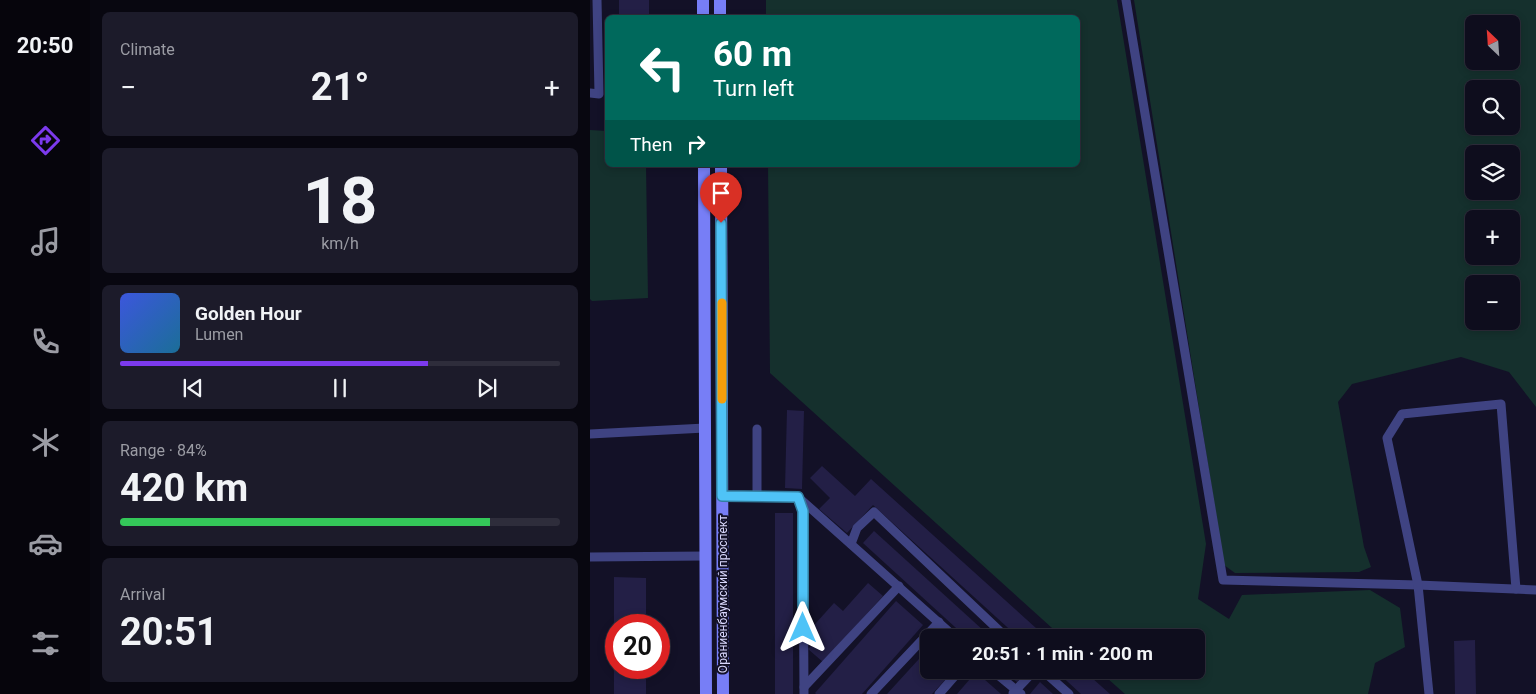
<!DOCTYPE html>
<meta charset="utf-8">
<style>
:root{--surface:#0e0d1d;--page:#1c1b2a;--text:#f1f3f6;--muted:#9b9ca4;--line:#2e2d3b;--accent:#7c3aed}
body{margin:0;font-family:Roboto,sans-serif;background:var(--page);color:var(--text);height:100vh;display:flex;flex-direction:column;font-size:19px;white-space:nowrap}
*{box-sizing:border-box;margin:0}
p{font-size:16px;color:var(--muted)}
.icon{flex:none;width:28px;height:28px;fill:none;stroke:currentColor;stroke-width:2;stroke-linecap:round;stroke-linejoin:round}
.map{position:relative;flex:1;overflow:hidden}
.side{display:flex;flex-direction:column;gap:12px;padding:12px;background:#080710;width:500px}
.side>*{flex:none}
.top-card{position:absolute;left:15px;top:15px;width:475px;height:152px;border-radius:8px;box-shadow:0 2px 8px #0003,0 0 0 1px var(--line);background:#00695c;color:#fff;overflow:hidden}
.needle{width:32px;rotate:335deg}
.fabs{position:absolute;left:875px;top:15px;display:grid;gap:10px}
.fabs a{display:grid;place-items:center;width:55px;height:55px;border-radius:8px;background:var(--surface);box-shadow:0 2px 8px #0003,0 0 0 1px var(--line);font-size:25px}
.speed{position:absolute;left:15px;top:614px;display:flex;gap:10px;font-size:25px;font-weight:700;text-align:center}
.speed>*{display:grid;place-content:center;width:65px;height:65px;border-radius:50%;background:var(--surface);box-shadow:0 2px 8px #0003,0 0 0 1px var(--line);line-height:1}
.speed .limit{border:8px solid #d22;background:#fff;color:#111}
.pin{position:absolute;display:grid;place-items:center;width:42px;height:42px;color:#fff;margin:-51px -21px;border-radius:50% 50% 50% 0;rotate:-45deg;box-shadow:0 0 5px #0007}
.pin .icon{rotate:45deg}
.me{position:absolute;width:55px;margin:-28px;rotate:0deg;stroke-linejoin:round;filter:drop-shadow(0 0 4px #0008)}
.turn{display:flex;align-items:center;gap:18px;height:105px;padding:0 25px;font-size:22px}
.turn .icon{width:65px;height:65px;stroke-width:2.5}
.turn b{display:block;font-size:35px;line-height:42px}
.then{display:flex;align-items:center;height:48px;padding:0 25px;background:#0003;gap:10px;font-size:19px}
.big{font-size:38px;font-weight:700;line-height:1.1}
.side .card{flex:1;display:flex;flex-direction:column;justify-content:center;gap:8px;min-width:0;padding:0 18px;border-radius:8px;background:var(--page)}
.side .dial{align-items:center;gap:0}
.dial b{font-size:65px;line-height:1}
.song{display:flex;align-items:center;gap:15px}
.cover{width:60px;height:60px;border-radius:8px;background:linear-gradient(135deg,hsl(230 70% 55%),hsl(200 70% 35%))}
.played{height:5px;border-radius:2px;background:linear-gradient(90deg,var(--accent) 70%,var(--line) 70%)}
.keys{display:flex;justify-content:space-around;direction:ltr}
.heat{display:flex;justify-content:space-between;align-items:center;font-size:28px;direction:ltr}
.charge{height:8px;border-radius:4px;background:linear-gradient(90deg,#34c759 84%,var(--line) 0)}
.trip{position:absolute;left:330px;top:629px;width:285px;height:50px;border-radius:8px;background:var(--surface);box-shadow:0 2px 8px #0003,0 0 0 1px var(--line);font-weight:700;line-height:50px;text-align:center}
main{display:flex;flex:1;min-height:0}
.tab-bar{display:flex;flex-direction:column;width:90px;justify-content:space-around;align-items:center;background:#06050c;color:var(--muted)}
.tab-bar .icon{width:35px;height:35px}
.tab-bar .on{color:var(--accent)}
.tab-bar b{font-size:22px;color:var(--text)}
.map>svg:first-child{display:block}
</style>
<main>
<nav class="tab-bar">
<b>20:50</b>
<svg class="icon on" aria-label="directions" viewBox="0 0 24 24"><path d="M12 3l9 9-9 9-9-9zM9 14v-3h6M13 9l2 2-2 2"/></svg>
<svg class="icon" aria-label="music" viewBox="0 0 24 24"><path d="M9 18V5l10-2v13"/><circle cx="6" cy="18" r="3"/><circle cx="16" cy="16" r="3"/></svg>
<svg class="icon" aria-label="phone" viewBox="0 0 24 24"><path d="M5 4h4l2 5-3 2q2 4 5 5l2-3 5 2v4C11 20 4 13 5 4z"/></svg>
<svg class="icon" aria-label="climate" viewBox="0 0 24 24"><path d="M12 3v18M4 7l16 10M4 17L20 7"/></svg>
<svg class="icon" aria-label="car" viewBox="0 0 24 24"><path d="M5 17H2v-5l4-1 3-4h7l3 4 3 1v5h-3M9 17h6M6 11h13"/><circle cx="7" cy="17" r="2"/><circle cx="17" cy="17" r="2"/></svg>
<svg class="icon" aria-label="filters" viewBox="0 0 24 24"><path d="M4 7h16M4 17h16"/><circle cx="9" cy="7" r="2"/><circle cx="15" cy="17" r="2"/></svg>
</nav>
<section class="side">
<div class="card"><p>Climate</p>
<div class="heat"><a>−</a><b class="big">21°</b><a>+</a></div>
</div>
<div class="card dial"><b>18</b><p>km/h</p></div>
<div class="card">
<div class="song"><i class="cover"></i><div><b>Golden Hour</b><p>Lumen</p></div></div>
<div class="played"></div>
<div class="keys"><svg class="icon" aria-label="previous" viewBox="0 0 24 24"><path d="M18 5L8 12l10 7zM5 5v14"/></svg><svg class="icon" aria-label="pause" viewBox="0 0 24 24"><path d="M8 5v14M16 5v14"/></svg><svg class="icon" aria-label="next" viewBox="0 0 24 24"><path d="M6 5l10 7-10 7zM19 5v14"/></svg></div>
</div>
<div class="card"><p>Range · 84%</p><b class="big">420 km</b><div class="charge"></div></div>
<div class="card"><p>Arrival</p><b class="big">20:51</b></div>
</section>
<div class="map">
<svg width="946" height="694" viewBox="0 0 946 694">
<rect width="100%" height="100%" fill="#131127"/>
<!-- green -->
<g fill="#15302d" fill-rule="evenodd">
<path d="M 176,0 L 527,0 L 616,544 L 608,599 L 639,619 L 652,595 L 780,590 L 810,608 L 815,647 L 785,663 L 778,694 L 535,694 L 508,670 L 606,670 L 606,638 L 472,637 L 180,373 L 178,165 L 488,165 L 488,18 L 176,17 Z"/>
<path d="M 544,0 L 946,0 L 946,407 L 919,372 L 871,357 L 762,384 L 748,402 L 774,547 L 781,567 L 769,572 L 645,573 L 634,565 ZM 884,24 L 921,24 L 921,61 L 884,61 ZM 884,89 L 921,89 L 921,126 L 884,126 ZM 884,154 L 921,154 L 921,191 L 884,191 ZM 884,219 L 921,219 L 921,256 L 884,256 ZM 884,284 L 921,284 L 921,321 L 884,321 Z"/>
<path d="M 0,130 L 17,131 L 18,165 L 56,165 L 58,298 L 2,301 L 0,299 Z"/>
</g>
<!-- building -->
<g fill="#231f46">
<rect x="29" y="0" width="30" height="18"/>
<path d="M 197,410 L 214,411 L 212,489 L 195,488 Z"/>
<path d="M 232,466 L 265,496 L 281,479 L 457,638 L 429,638 L 283,505 L 257,533 L 229,509 L 240,498 L 220,478 Z"/>
<rect x="185" y="513" width="18" height="181"/>
<path d="M 284,531 L 394,631 L 388,638 L 377,638 L 273,543 Z"/>
<path d="M 24,577 L 56,578 L 56,625 L 26,625 L 26,668 L 56,668 L 56,694 L 24,694 Z"/>
<path d="M 278,583 L 293,596 L 233,662 L 218,649 L 226,641 L 217,633 L 244,603 L 253,611 Z"/>
<path d="M 306,601 L 333,625 L 272,694 L 226,694 L 225,693 Z"/>
<path d="M 885,640 L 886,694 L 865,694 L 864,641 Z"/>
<path d="M 339,648 L 339,670 L 364,670 L 342,694 L 297,694 Z"/>
<path d="M 411,670 L 435,670 L 436,671 L 427,682 Z"/>
<path d="M 465,670 L 493,670 L 520,694 L 491,694 Z"/>
<path d="M 386,672 L 411,694 L 367,694 Z"/>
<path d="M 450,682 L 463,694 L 440,694 Z"/>
</g>
<g fill="none" stroke-linecap="round" stroke-linejoin="round">
<!-- service -->
<g stroke="#3f4382" stroke-width="9">
<path d="M 536,0 L 633,580 L 828,585 L 946,590"/>
<path d="M 0,93 L 9,94 L 7,0"/>
<path d="M 0,434 L 115,428"/>
<path d="M 132,495 L 208,497 L 366,638"/>
<path d="M 167,496 L 167,429"/>
<path d="M 208,498 L 213,511 L 214,694"/>
<path d="M 261,544 L 267,528 L 284,512 L 417,638"/>
<path d="M 0,557 L 115,556"/>
<path d="M 402,670 L 431,694"/>
<path d="M 452,670 L 479,694"/>
<path d="M 214,687 L 309,586"/>
<path d="M 423,693 L 445,670"/>
<path d="M 281,694 L 349,622"/>
<path d="M 349,694 L 370,670"/>
<path d="M 839,694 L 828,585 L 797,438 L 812,414 L 911,404 L 926,589"/>
</g>
<!-- secondary -->
<g stroke="#777ef6" stroke-width="12">
<path d="M 113,0 L 113,18"/>
<path d="M 130,0 L 130,18"/>
<path d="M 114,165 L 116,694"/>
<path d="M 131,165 L 133,694"/>
</g>
</g>
<g fill="none" stroke-linecap="round" stroke-linejoin="round">
<defs>
<path id="route" d="M 131,223 L 132,496 L 208,497 L 213,511 L 213,628"/>
</defs>
<!-- route casing -->
<use href="#route" stroke="#337fa1" stroke-width="12"/>
<!-- route -->
<use href="#route" stroke="#4fc3f7" stroke-width="9"/>
<!-- slow -->
<path stroke="#f59e0b" stroke-width="9" d="M 132,303 L 132,399"/>
</g>
<g text-anchor="middle" dominant-baseline="central" stroke-width="4" stroke-linejoin="round" paint-order="stroke">
<!-- street labels -->
<g font-size="12" fill="#dad9fd" stroke="#131127">
<text transform="translate(133 594) rotate(-90)">Ораниенбаумский проспект</text>
</g>
</g>
</svg>
<div class="fabs">
<a><svg class="needle" viewBox="-14 -14 28 28"><path d="M0-13l5 13h-10z" fill="#e53935"/><path d="M0 13l5-13h-10z" fill="#9b9ca4"/></svg></a>
<a><svg class="icon" aria-label="search" viewBox="0 0 24 24"><circle cx="10" cy="10" r="6"/><path d="M15 15l6 6"/></svg></a>
<a><svg class="icon" aria-label="layers" viewBox="0 0 24 24"><path d="M12 4l9 5-9 5-9-5zM3 14l9 5 9-5"/></svg></a>
<a>+</a>
<a>−</a>
</div>
<div class="speed"><div class="limit">20</div></div>
<div class="pin" style="left:131px;top:223px;background:#d93025"><svg class="icon" aria-label="arrive" viewBox="0 0 24 24"><path d="M6 21V4h12l-3 4 3 4H6"/></svg></div>
<svg class="me" style="left:213px;top:628px" viewBox="-20 -20 40 40"><path d="M0-17L14 15 0 8-14 15z" fill="#4fc3f7" stroke="#fff" stroke-width="4"/></svg>
<div class="trip">20:51 · 1 min · 200 m</div>
<div class="top-card">
<div class="turn"><svg class="icon" aria-label="left" viewBox="0 0 24 24"><path d="M17 20v-9H6M10 6l-5 5 5 5"/></svg><div><b>60 m</b>Turn left</div></div>
<div class="then">Then<svg class="icon" aria-label="right" viewBox="0 0 24 24"><path d="M7 20v-9h11M14 6l5 5-5 5"/></svg></div>
</div>
</div>
</main>
